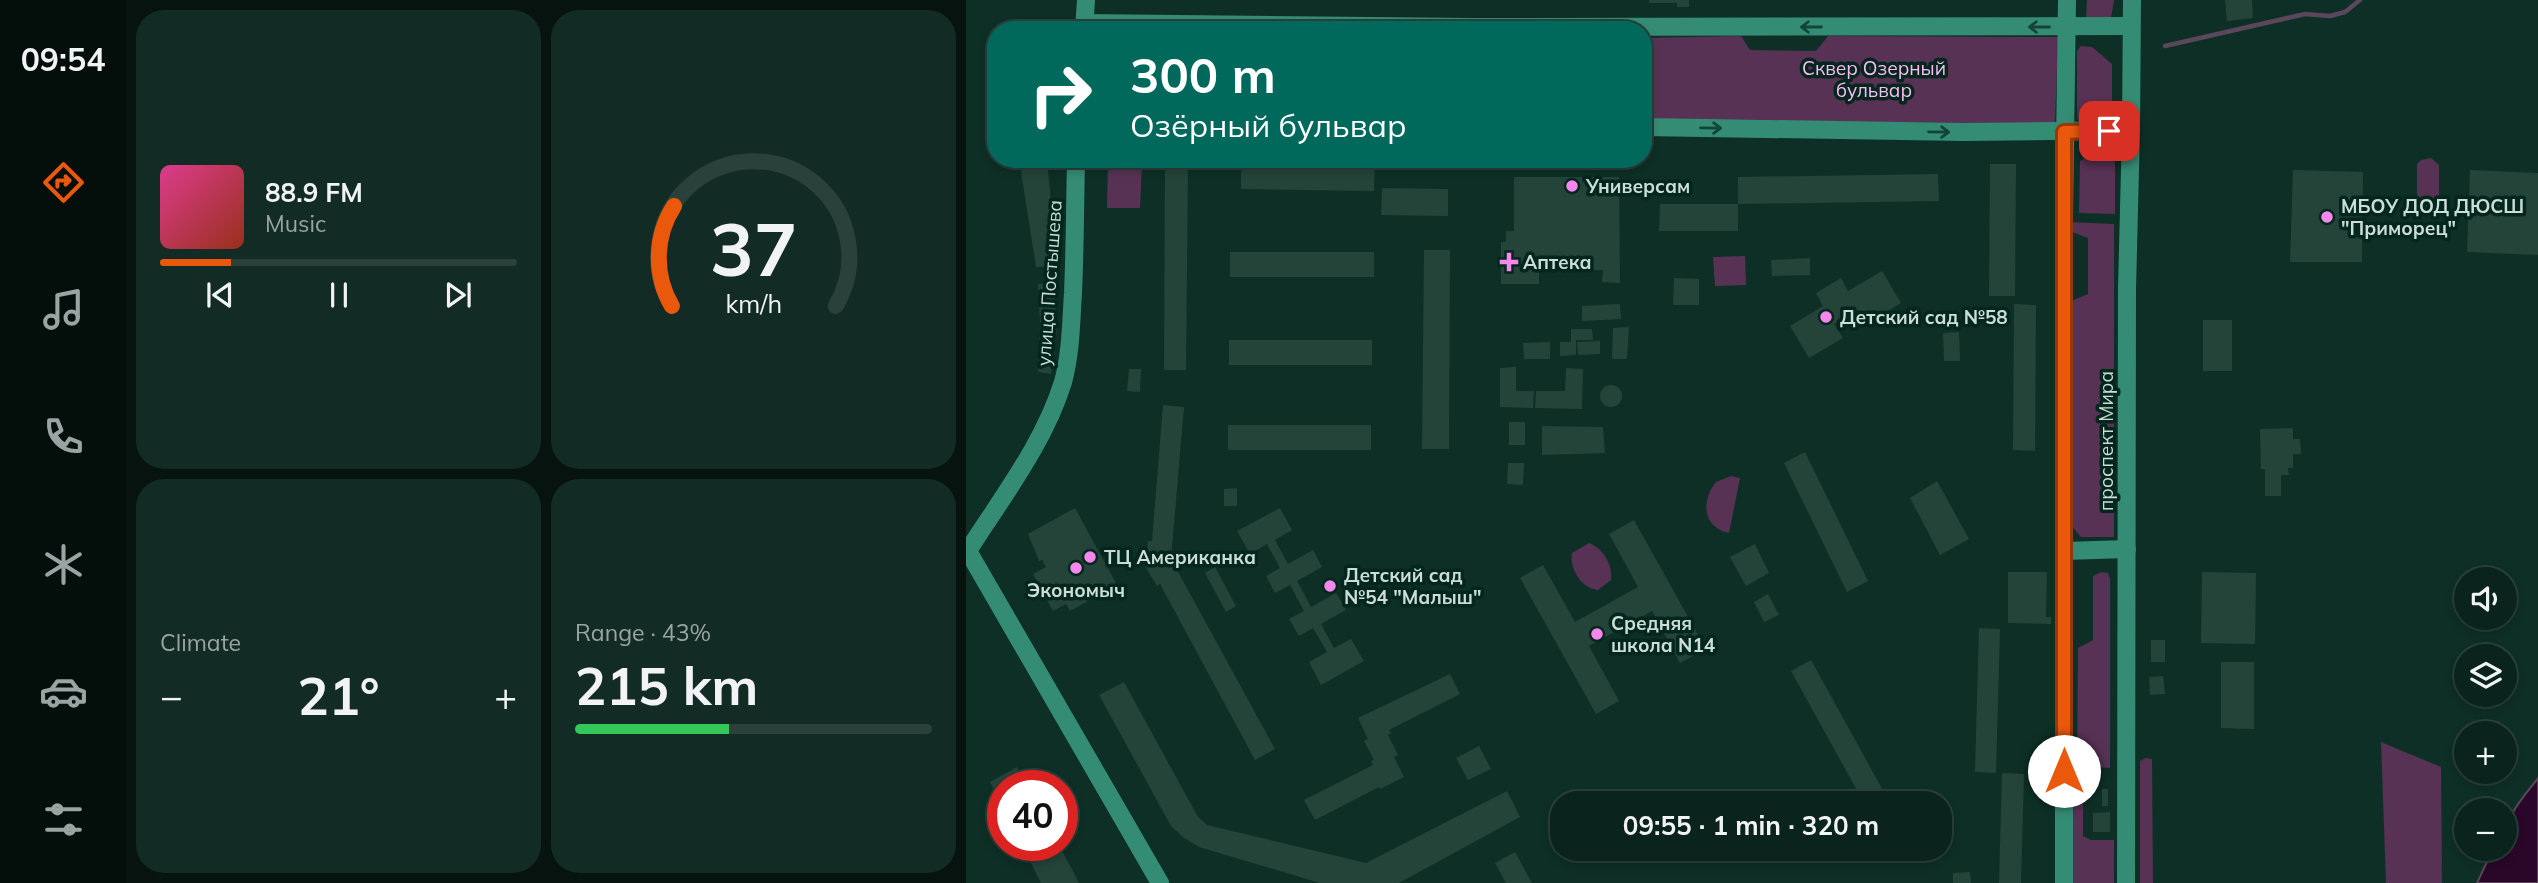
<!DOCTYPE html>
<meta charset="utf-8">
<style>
:root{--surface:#0a231c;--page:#132b25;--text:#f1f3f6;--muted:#99a4a3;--line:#2a403b;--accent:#ea580c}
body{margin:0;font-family:Mulish,sans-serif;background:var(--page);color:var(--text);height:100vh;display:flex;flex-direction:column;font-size:26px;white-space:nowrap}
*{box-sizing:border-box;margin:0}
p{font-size:23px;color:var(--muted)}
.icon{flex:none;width:38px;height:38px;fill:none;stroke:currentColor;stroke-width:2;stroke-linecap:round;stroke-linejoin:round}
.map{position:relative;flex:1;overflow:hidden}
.sheet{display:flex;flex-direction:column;gap:10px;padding:10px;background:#06130f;width:840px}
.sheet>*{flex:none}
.top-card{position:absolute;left:21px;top:21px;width:665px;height:147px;border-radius:28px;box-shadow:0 4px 10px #0003,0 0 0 2px var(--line);background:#00695c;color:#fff;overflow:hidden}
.fabs{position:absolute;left:1488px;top:567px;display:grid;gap:14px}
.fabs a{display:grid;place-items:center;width:63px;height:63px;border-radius:50%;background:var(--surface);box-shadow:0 4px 10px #0003,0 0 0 2px var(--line);font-size:35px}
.speed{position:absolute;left:21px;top:770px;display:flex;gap:14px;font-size:35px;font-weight:700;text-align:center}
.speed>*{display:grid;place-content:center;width:91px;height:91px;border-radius:50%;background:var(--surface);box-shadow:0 4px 10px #0003,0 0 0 2px var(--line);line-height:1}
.speed .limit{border:10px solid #d22;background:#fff;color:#111}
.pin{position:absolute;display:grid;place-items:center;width:60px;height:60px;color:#fff;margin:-30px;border-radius:14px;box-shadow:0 4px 10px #0006}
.me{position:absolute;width:77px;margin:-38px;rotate:0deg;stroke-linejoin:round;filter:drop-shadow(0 0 5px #0008)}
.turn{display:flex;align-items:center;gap:24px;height:147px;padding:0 28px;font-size:32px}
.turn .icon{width:91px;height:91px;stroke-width:2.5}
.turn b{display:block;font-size:49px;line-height:60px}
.big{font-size:52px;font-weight:700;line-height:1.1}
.sheet .widget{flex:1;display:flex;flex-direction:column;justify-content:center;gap:10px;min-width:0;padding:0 24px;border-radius:28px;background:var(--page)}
.sheet .dial{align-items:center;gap:0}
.dial svg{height:182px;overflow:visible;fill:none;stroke:var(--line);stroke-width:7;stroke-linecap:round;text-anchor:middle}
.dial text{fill:var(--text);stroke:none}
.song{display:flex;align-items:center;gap:21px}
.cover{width:84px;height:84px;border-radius:10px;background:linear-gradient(135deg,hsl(330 70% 55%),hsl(10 70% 35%))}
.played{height:7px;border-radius:4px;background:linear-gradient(90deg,var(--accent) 20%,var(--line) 20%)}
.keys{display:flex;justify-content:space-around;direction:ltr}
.heat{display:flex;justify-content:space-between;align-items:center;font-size:38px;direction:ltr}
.charge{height:10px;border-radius:5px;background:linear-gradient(90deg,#34c759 43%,var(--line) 0)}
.sheet .tiles{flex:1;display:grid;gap:10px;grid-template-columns:repeat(2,1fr)}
.trip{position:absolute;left:584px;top:791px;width:402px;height:70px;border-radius:28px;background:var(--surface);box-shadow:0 4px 10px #0003,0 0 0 2px var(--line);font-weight:700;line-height:70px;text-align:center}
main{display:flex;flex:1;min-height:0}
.dock{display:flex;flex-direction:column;width:126px;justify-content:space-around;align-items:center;background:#040e0b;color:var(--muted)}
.dock .icon{width:49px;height:49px}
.dock .active{color:var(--accent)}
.dock b{font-size:32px;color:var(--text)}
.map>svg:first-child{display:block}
</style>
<main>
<nav class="dock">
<b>09:54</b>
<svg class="icon active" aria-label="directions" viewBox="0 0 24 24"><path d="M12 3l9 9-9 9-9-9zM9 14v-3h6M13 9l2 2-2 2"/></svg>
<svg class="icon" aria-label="music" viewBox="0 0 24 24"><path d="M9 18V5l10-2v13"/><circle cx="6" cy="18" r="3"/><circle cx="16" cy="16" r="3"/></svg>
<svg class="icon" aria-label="phone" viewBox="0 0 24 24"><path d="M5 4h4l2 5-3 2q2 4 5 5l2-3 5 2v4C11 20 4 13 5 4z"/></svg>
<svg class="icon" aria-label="climate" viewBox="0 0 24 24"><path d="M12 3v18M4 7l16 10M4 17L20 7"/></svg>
<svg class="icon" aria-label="car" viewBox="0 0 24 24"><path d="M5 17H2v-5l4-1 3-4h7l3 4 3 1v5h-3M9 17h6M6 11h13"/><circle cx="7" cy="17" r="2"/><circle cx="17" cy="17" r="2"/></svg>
<svg class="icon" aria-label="filters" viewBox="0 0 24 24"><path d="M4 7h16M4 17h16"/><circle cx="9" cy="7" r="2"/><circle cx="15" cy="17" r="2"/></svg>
</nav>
<section class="sheet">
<div class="tiles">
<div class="widget">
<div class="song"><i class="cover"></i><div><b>88.9 FM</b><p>Music</p></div></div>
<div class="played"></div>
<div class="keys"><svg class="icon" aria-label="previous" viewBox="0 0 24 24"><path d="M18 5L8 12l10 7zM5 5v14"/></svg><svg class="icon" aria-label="pause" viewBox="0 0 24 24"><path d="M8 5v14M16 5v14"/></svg><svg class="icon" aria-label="next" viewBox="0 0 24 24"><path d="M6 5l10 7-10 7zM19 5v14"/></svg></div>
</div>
<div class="widget dial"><svg viewBox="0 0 100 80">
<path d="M14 69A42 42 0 1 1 86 69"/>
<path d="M14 69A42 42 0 0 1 15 25" stroke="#ea580c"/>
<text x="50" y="56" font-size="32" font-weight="700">37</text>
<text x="50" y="72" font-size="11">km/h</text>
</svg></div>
<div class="widget"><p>Climate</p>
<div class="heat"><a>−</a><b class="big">21°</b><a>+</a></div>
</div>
<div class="widget"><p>Range · 43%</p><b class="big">215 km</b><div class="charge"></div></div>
</div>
</section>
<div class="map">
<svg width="1572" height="883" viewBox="0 0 1572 883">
<rect width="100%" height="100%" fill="#0e2f26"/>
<!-- green -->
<g fill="#573254">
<path d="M 1121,0 L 1148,0 L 1145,18 L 1120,19 Z"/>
<path d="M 775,36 L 784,50 L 850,51 L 862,36 L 1092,37 L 1089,124 L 677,120 L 677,38 Z"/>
<path d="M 1115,46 L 1126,47 L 1146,64 L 1146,110 L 1134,125 L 1115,127 L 1111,119 L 1111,51 Z"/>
<path d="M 1125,155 L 1144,157 L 1149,162 L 1149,214 L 1113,213 L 1114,161 Z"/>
<path d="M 1465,158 L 1473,165 L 1473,208 L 1470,213 C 1462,217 1456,216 1451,207 L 1451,164 L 1455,160 Z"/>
<path d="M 142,163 L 176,164 L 174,208 L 141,208 Z"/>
<path d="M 1101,222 L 1148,224 L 1148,537 L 1115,537 L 1105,525 L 1103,302 L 1122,294 L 1122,238 L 1101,230 Z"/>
<path d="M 779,256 L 780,285 L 749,286 L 747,257 Z"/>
<path d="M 765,476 L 774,478 L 763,533 C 736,527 735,501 750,482 Z"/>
<path d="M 623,543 C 637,548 647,565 645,580 L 632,590 C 616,589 603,569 606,553 Z"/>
<path d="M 1135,572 L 1142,573 L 1144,578 L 1144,768 L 1111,766 L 1112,648 L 1127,640 L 1127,576 Z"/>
<path d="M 1415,742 L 1475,767 L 1476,883 L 1420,883 Z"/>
<path d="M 1180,758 L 1186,759 L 1187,883 L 1174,883 L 1174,761 Z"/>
<path d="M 1106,783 L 1117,783 L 1117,836 L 1125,840 L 1148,840 L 1148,883 L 1107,883 Z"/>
</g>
<!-- water -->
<path fill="#2a0728" stroke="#5a475c" stroke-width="2" d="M 1572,778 L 1572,883 L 1511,883 L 1527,849 L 1538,849 C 1538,816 1553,803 1572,778 Z"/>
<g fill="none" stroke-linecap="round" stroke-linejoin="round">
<!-- stream -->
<path stroke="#5a475c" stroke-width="4.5" d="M 1199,46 L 1339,14 L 1364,16 L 1379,12 L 1394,0"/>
</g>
<!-- building -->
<g fill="#24443a">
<path d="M 683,0 L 723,0 L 723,7 L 711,7 L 711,3 L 683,3 Z"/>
<path d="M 1259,0 L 1286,0 L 1287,18 L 1261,21 Z"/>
<path d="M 53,159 L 81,159 L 91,266 L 70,267 Z"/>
<path d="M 275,162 L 409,164 L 408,191 L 275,189 Z"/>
<path d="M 199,163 L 222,164 L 220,370 L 198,370 Z"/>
<path d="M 1024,164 L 1050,164 L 1049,296 L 1023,296 Z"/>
<path d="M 1327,170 L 1397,172 L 1396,262 L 1324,262 Z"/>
<path d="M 1504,170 L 1572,173 L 1572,255 L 1501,252 Z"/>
<path d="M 972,174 L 973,201 L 772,204 L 772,177 Z"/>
<path d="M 548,177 L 653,177 L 654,283 L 636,282 L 637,270 L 573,270 L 573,284 L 535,284 L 535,242 L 540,242 L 540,231 L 548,231 Z"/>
<path d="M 416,188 L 482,189 L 482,216 L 415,215 Z"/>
<path d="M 694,204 L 772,204 L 772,231 L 693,231 Z"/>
<path d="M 458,250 L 484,250 L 483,449 L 456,449 Z"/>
<rect x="264" y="252" width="144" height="25"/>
<path d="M 844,258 L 844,275 L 806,276 L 805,260 Z"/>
<path d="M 916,271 L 935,303 L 901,323 L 893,310 L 868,324 L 877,338 L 843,358 L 824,326 L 857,306 L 850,293 L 875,278 L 882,291 Z"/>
<path d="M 708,278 L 733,279 L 733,305 L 707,305 Z"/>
<path d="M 88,282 L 91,328 L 85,374 L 72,372 L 74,322 L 72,284 Z"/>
<path d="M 654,304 L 655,319 L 616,321 L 616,306 Z"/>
<path d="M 1048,304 L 1070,305 L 1069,451 L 1047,450 Z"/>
<rect x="1237" y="320" width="29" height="51"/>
<path d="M 663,327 L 661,359 L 646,359 L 647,328 Z"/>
<path d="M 605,329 L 626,329 L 627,340 L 610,340 L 610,355 L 594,356 L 594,342 L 605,342 Z"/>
<path d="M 993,332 L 994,361 L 978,361 L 977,333 Z"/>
<rect x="263" y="340" width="143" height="25"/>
<path d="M 634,341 L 634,354 L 612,355 L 611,342 Z"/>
<path d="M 584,342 L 584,359 L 558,359 L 557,343 Z"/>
<path d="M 550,367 L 550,391 L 568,391 L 567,408 L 534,407 L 534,368 Z"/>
<path d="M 600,368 L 617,369 L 616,409 L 569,408 L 570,391 L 599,391 Z"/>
<path d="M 163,369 L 175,369 L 174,392 L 161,391 Z"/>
<circle cx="645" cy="396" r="11"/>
<path d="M 197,405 L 218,407 L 205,559 L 309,749 L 289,760 L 194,584 L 191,586 L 179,566 L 182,541 L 186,541 Z"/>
<rect x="543" y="422" width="16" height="23"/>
<rect x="262" y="425" width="143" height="25"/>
<path d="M 576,426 L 637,427 L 639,453 L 576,455 Z"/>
<path d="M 1327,428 L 1327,439 L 1334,439 L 1335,454 L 1327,454 L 1327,468 L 1322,468 L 1323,475 L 1315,475 L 1315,496 L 1299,496 L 1299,469 L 1295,469 L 1294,429 Z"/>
<path d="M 839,452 L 902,581 L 881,592 L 818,463 Z"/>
<path d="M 542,463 L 558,463 L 557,485 L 541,484 Z"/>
<path d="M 971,481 L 1003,539 L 974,555 L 944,498 Z"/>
<path d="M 271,488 L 271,506 L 258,506 L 258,489 Z"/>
<path d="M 109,508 L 151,585 L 104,611 L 100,604 L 87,611 L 67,574 L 80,567 L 76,560 L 73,561 L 62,534 Z"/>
<path d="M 314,508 L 326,530 L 309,540 L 322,564 L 347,550 L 356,567 L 331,581 L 345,607 L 370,593 L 380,610 L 355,624 L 368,648 L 385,639 L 398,661 L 355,685 L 343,662 L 361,652 L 347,628 L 333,636 L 323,619 L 338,611 L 324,585 L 309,593 L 300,576 L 314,568 L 301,544 L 284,554 L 271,531 Z"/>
<path d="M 668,520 L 740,649 L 714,663 L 686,611 L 623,646 L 653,701 L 630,714 L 554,578 L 577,565 L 609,622 L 672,587 L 643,534 Z"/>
<path d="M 789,544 L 803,573 L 780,586 L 764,557 Z"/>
<path d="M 249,567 L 270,606 L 260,612 L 239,573 Z"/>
<path d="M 1042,572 L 1081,572 L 1080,617 L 1085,617 L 1085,624 L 1042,623 Z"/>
<path d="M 1236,572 L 1290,573 L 1289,644 L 1235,643 Z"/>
<path d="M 802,594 L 813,615 L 798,622 L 788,602 Z"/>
<path d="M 1013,628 L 1034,629 L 1030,773 L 1009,772 Z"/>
<rect x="1185" y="640" width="14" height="22"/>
<path d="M 845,660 L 924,803 L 898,803 L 825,671 Z"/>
<path d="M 1255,662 L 1288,662 L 1288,729 L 1255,728 Z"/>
<path d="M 484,674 L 494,694 L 423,730 L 425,733 L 422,735 L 432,755 L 428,757 L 438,777 L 414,789 L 413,787 L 349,820 L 338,800 L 407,765 L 405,761 L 408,760 L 398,741 L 402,739 L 392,718 Z"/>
<path d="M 1197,676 L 1199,694 L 1184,695 L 1183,677 Z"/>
<path d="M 158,682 L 232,817 L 241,825 L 400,863 L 541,791 L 554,817 L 433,883 L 354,883 L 233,847 L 218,838 L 205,826 L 133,695 Z"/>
<path d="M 513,746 L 525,769 L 502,780 L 490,758 Z"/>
<path d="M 51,767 L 61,786 L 37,786 L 37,808 L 24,782 Z"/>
<path d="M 1036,773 L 1058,774 L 1055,883 L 1033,883 Z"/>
<rect x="1136" y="789" width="6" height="17"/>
<path d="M 1144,812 L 1144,832 L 1127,832 L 1127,813 Z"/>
<path d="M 56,845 L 93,845 L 113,883 L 75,883 Z"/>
<path d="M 549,852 L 566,883 L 540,883 L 529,863 Z"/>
<path d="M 1004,872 L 1005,883 L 987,883 L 987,873 Z"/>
</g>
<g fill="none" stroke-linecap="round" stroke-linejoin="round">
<!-- secondary -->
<g stroke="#358c74" stroke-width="18">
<path d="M 118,23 L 507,27 L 1165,26"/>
<path d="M 118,30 L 120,0"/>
<path d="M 677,127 L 998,132 L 1165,130"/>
<path d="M 2,551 L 194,883"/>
<path d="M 1098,551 L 1161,549"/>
<path d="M 0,554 C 34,500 78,444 97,382 C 105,353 105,322 107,293 C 109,248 109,204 110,159"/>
<path d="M 1098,883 L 1098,217 L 1101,0"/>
<path d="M 1160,883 L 1161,289 L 1165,130 L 1166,0"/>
</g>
</g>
<!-- one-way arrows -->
<defs><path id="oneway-shaft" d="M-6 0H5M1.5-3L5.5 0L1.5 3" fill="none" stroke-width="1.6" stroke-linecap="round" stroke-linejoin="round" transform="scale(1.75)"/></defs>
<g stroke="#124537">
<use href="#oneway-shaft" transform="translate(845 27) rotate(180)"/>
<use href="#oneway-shaft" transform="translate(1073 27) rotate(-180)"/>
<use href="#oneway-shaft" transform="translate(745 128) rotate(1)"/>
<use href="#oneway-shaft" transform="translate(973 132) rotate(1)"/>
</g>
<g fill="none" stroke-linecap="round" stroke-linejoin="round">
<defs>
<path id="route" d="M 1098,771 L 1098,132 L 1143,131"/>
</defs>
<!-- route casing -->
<use href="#route" stroke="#983908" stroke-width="18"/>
<!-- route -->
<use href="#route" stroke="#ea580c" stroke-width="12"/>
</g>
<!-- markers -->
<g fill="#f688ed" stroke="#03261d" stroke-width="2.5">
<circle cx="606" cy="186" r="7"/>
<circle cx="1361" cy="217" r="7"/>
<path d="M539.5 251.5h7v7h7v7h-7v7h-7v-7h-7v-7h7z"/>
<circle cx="860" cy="317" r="7"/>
<circle cx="124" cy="557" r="7"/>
<circle cx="110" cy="568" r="7"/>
<circle cx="364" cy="586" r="7"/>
<circle cx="631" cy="634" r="7"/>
</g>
<g text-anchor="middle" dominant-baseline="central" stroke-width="7" stroke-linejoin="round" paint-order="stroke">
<!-- park labels -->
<g font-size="19" fill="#fcbbf5" stroke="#03261d">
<text x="908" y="68">Сквер Озерный<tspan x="908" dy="22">бульвар</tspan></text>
</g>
<!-- poi labels -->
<g font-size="19" font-weight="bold" fill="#cbddd6" stroke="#03261d" text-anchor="start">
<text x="620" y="186">Универсам</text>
<text x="1375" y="206">МБОУ ДОД ДЮСШ<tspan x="1375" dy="22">"Приморец"</tspan></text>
<text x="557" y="262">Аптека</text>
<text x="874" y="317">Детский сад №58</text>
<text x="138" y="557">ТЦ Американка</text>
<text x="378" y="575">Детский сад<tspan x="378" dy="22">№54 "Малыш"</tspan></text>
<text x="110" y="590" text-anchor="middle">Экономыч</text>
<text x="645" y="623">Средняя<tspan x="645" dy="22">школа N14</tspan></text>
</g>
<!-- street labels -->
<g font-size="19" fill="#cbddd6" stroke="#03261d">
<text transform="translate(83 283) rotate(-86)">улица Постышева</text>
<text transform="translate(1140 441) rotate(-90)">проспект Мира</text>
</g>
</g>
</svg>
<div class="fabs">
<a><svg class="icon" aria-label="sound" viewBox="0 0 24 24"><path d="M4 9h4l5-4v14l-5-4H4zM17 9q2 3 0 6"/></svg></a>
<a><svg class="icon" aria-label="layers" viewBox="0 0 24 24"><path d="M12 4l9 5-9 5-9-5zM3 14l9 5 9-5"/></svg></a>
<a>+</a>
<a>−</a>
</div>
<div class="speed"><div class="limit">40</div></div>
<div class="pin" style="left:1143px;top:131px;background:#d93025"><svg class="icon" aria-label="arrive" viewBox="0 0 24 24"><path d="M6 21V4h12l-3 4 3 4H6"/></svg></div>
<svg class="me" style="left:1098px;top:771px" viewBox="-20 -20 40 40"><circle r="19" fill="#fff"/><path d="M0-13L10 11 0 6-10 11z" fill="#ea580c"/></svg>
<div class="trip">09:55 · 1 min · 320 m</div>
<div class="top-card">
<div class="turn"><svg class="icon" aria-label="right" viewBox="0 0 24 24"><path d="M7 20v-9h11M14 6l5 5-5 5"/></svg><div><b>300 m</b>Озёрный бульвар</div></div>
</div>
</div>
</main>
